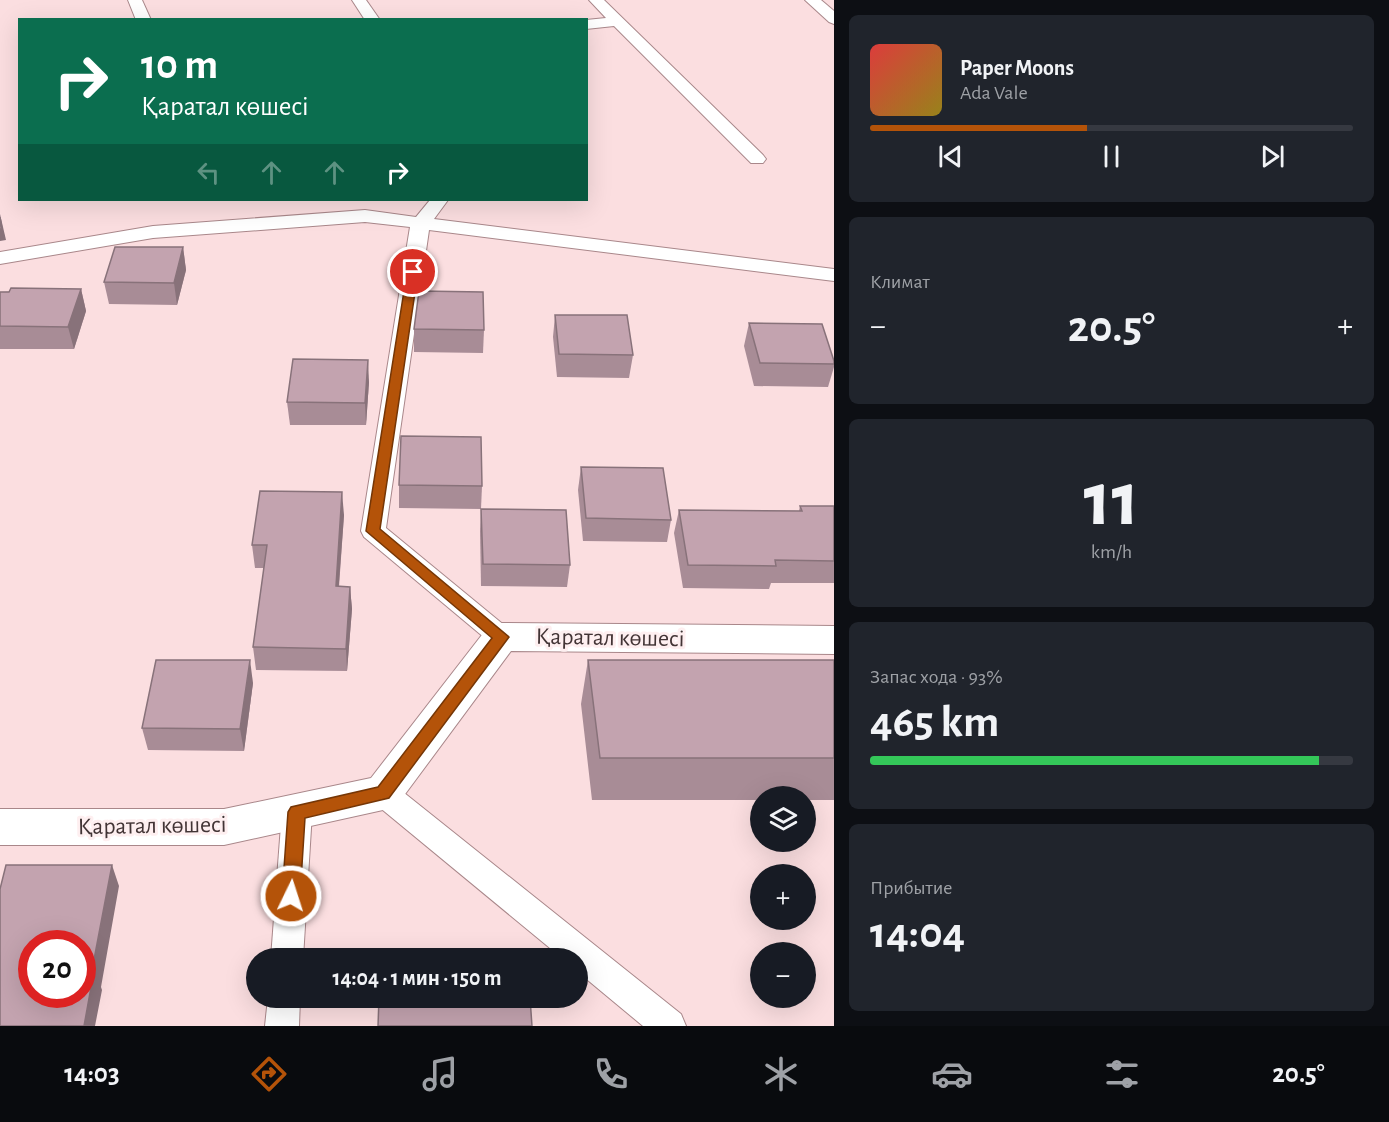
<!DOCTYPE html>
<html lang="ru">
<meta charset="utf-8">
<style>
:root{--surface:#171b24;--page:#20242c;--text:#f1f3f6;--muted:#9ea1a6;--line:#363941;--accent:#b45309}
body{margin:0;font-family:"Alegreya Sans",sans-serif;background:var(--page);color:var(--text);height:100vh;display:flex;flex-direction:column;font-size:22px;white-space:nowrap}
*{box-sizing:border-box;margin:0}
p{font-size:20px;color:var(--muted)}
.icon{flex:none;width:33px;height:33px;fill:none;stroke:currentColor;stroke-width:2;stroke-linecap:round;stroke-linejoin:round}
.map{position:relative;flex:1;overflow:hidden}
.side{display:flex;flex-direction:column;gap:15px;padding:15px;background:#0d0f14;width:555px}
.side>*{flex:none}
.banner{position:absolute;left:18px;top:18px;width:570px;height:183px;border-radius:0px;box-shadow:0 6px 24px #0002;background:#0b6e4f;color:#fff;overflow:hidden}
.controls{position:absolute;left:750px;top:786px;display:grid;gap:12px}
.controls a{display:grid;place-items:center;width:66px;height:66px;border-radius:50%;background:var(--surface);box-shadow:0 6px 24px #0002;font-size:30px}
.speed{position:absolute;left:18px;top:930px;display:flex;gap:12px;font-size:30px;font-weight:700;text-align:center}
.speed>*{display:grid;place-content:center;width:78px;height:78px;border-radius:50%;background:var(--surface);box-shadow:0 6px 24px #0002;line-height:1}
.speed .limit{border:9px solid #d22;background:#fff;color:#111}
.pin{position:absolute;display:grid;place-items:center;width:51px;height:51px;color:#fff;margin:-26px;border:3px solid #fff;border-radius:50%;box-shadow:0 2px 6px #0007}
.me{position:absolute;width:66px;margin:-33px;rotate:4deg;stroke-linejoin:round;filter:drop-shadow(0 0 4px #0008)}
.turn{display:flex;align-items:center;gap:21px;height:126px;padding:0 24px;font-size:27px}
.turn .icon{width:78px;height:78px;stroke-width:2.5}
.turn b{display:block;font-size:42px;line-height:51px}
.lanes{display:flex;align-items:center;height:57px;padding:0 24px;background:#0003;justify-content:center;gap:30px;direction:ltr}
.lanes .off{opacity:.35}
.big{font-size:45px;font-weight:600;line-height:1.1}
.side .widget{flex:1;display:flex;flex-direction:column;justify-content:center;gap:9px;min-width:0;padding:0 21px;border-radius:9px;background:var(--page)}
.side .dial{align-items:center;gap:0}
.dial b{font-size:78px;line-height:1}
.song{display:flex;align-items:center;gap:18px}
.cover{width:72px;height:72px;border-radius:9px;background:linear-gradient(135deg,hsl(0 70% 55%),hsl(50 70% 35%))}
.played{height:6px;border-radius:3px;background:linear-gradient(90deg,var(--accent) 45%,var(--line) 45%)}
.keys{display:flex;justify-content:space-around;direction:ltr}
.heat{display:flex;justify-content:space-between;align-items:center;font-size:33px;direction:ltr}
.charge{height:9px;border-radius:4px;background:linear-gradient(90deg,#34c759 93%,var(--line) 0)}
.trip{position:absolute;left:246px;top:948px;width:342px;height:60px;border-radius:30px;background:var(--surface);box-shadow:0 6px 24px #0002;font-weight:600;line-height:60px;text-align:center}
.tabs{display:flex;height:96px;justify-content:space-around;align-items:center;background:#090b0e;color:var(--muted)}
.tabs .icon{width:42px;height:42px}
.tabs .current{color:var(--accent)}
.tabs b{font-size:27px;color:var(--text)}
main{display:flex;flex:1;min-height:0}
.map>svg:first-child{display:block}
</style>
<main>
<div class="map">
<svg width="834" height="1026" viewBox="0 0 834 1026">
<rect width="100%" height="100%" fill="#fbdee0"/>
<g fill="none" stroke-linecap="round" stroke-linejoin="round">
<defs>
<g id="service">
<path d="M 128,0 L 142,0 L 151,20 L 136,20 Z"/>
<path d="M 352,0 L 366,0 L 380,20 L 365,20 Z"/>
<path d="M 589,0 L 604,0 L 763,155 L 766,159 L 763,163 L 751,163 L 614,26 L 586,29 L 586,20 L 606,18 Z"/>
<path d="M 805,0 L 821,0 L 834,11 L 834,24 L 829,22 Z"/>
<path d="M 430,200 L 448,200 L 434,219 L 834,269 L 834,281 L 429,230 L 386,528 L 510,630 L 514,637 L 510,644 L 501,647 L 492,644 L 364,537 L 361,531 L 410,227 L 365,222 L 153,238 L 0,264 L 0,252 L 153,226 L 365,210 L 416,217 Z"/>
<path d="M 383,780 L 393,784 L 681,1014 L 686,1026 L 643,1026 L 578,972 L 578,958 L 562,958 L 373,802 L 368,793 L 373,784 Z"/>
<path d="M 297,799 L 307,803 L 312,812 L 303,958 L 271,958 L 282,812 L 287,803 Z"/>
<path d="M 268,998 L 300,998 L 299,1026 L 265,1026 Z"/>
</g>
<path id="minor" d="M 501,623 L 834,626 L 834,654 L 511,651 L 397,805 L 383,810 L 224,845 L 0,845 L 0,809 L 224,809 L 371,778 L 488,627 Z"/>
</defs>
<!-- service casing -->
<use href="#service" stroke="#a9878a" stroke-width="2"/>
<!-- minor casing -->
<use href="#minor" stroke="#a9878a" stroke-width="2"/>
<!-- service -->
<use href="#service" fill="#fff" fill-rule="evenodd"/>
<!-- minor -->
<use href="#minor" fill="#fff" fill-rule="evenodd"/>
</g>
<!-- wall -->
<g fill="#a88c96">
<path d="M 183,247 L 186,270 L 177,305 L 109,304 L 104,282 Z"/>
<path d="M 81,289 L 86,311 L 74,349 L 0,349 L 0,292 Z"/>
<path d="M 555,315 L 633,355 L 629,378 L 557,377 L 553,337 Z"/>
<path d="M 749,323 L 834,361 L 834,367 L 828,387 L 754,386 L 744,346 Z"/>
<path d="M 414,329 L 484,330 L 483,353 L 414,352 Z"/>
<path d="M 369,382 L 366,425 L 290,425 L 287,402 Z"/>
<path d="M 581,467 L 671,520 L 667,542 L 583,541 L 578,490 Z"/>
<path d="M 399,485 L 482,486 L 481,509 L 399,508 Z"/>
<path d="M 800,506 L 834,506 L 834,583 L 771,583 L 769,589 L 683,588 L 674,533 L 679,510 L 799,511 Z"/>
<path d="M 481,509 L 570,565 L 567,587 L 481,586 L 480,531 Z"/>
<path d="M 344,515 L 339,587 L 350,587 L 352,609 L 347,671 L 256,670 L 253,647 L 264,568 L 255,568 L 252,545 Z"/>
<path d="M 588,660 L 834,660 L 834,800 L 806,800 L 806,796 L 760,796 L 760,800 L 592,800 L 581,704 Z"/>
<path d="M 253,683 L 244,751 L 148,750 L 142,728 Z"/>
</g>
<!-- shaded-wall -->
<g fill="#88727a">
<path d="M 0,214 L 6,240 L 0,241 Z"/>
<path d="M 183,247 L 186,270 L 177,305 L 174,283 Z"/>
<path d="M 81,289 L 86,311 L 74,349 L 68,327 Z"/>
<path d="M 368,360 L 369,382 L 366,425 L 365,403 Z"/>
<path d="M 342,492 L 344,515 L 337,609 L 336,586 Z"/>
<path d="M 350,587 L 352,609 L 347,671 L 346,649 Z"/>
<path d="M 250,660 L 253,683 L 244,751 L 240,729 Z"/>
<path d="M 112,865 L 119,886 L 101,987 L 102,990 L 95,1026 L 84,1026 L 92,970 Z"/>
</g>
<!-- building -->
<g fill="#c3a3af" stroke="#88727a" stroke-width="1.5" fill-rule="evenodd">
<path d="M 0,217 L 2,229 L 0,229 Z"/>
<path d="M 115,247 L 183,247 L 174,283 L 104,282 Z"/>
<path d="M 11,288 L 81,289 L 68,327 L 0,326 L 0,292 L 9,292 Z"/>
<path d="M 419,291 L 483,292 L 484,330 L 414,329 Z"/>
<path d="M 555,315 L 627,315 L 633,355 L 559,354 Z"/>
<path d="M 749,323 L 822,324 L 834,361 L 834,364 L 760,363 Z"/>
<path d="M 293,359 L 368,360 L 365,403 L 287,402 Z"/>
<path d="M 401,436 L 481,437 L 482,486 L 399,485 Z"/>
<path d="M 581,467 L 663,468 L 671,520 L 586,518 Z"/>
<path d="M 260,491 L 342,492 L 336,586 L 350,587 L 346,649 L 253,647 L 267,545 L 252,545 Z"/>
<path d="M 800,506 L 834,506 L 834,561 L 775,560 L 776,566 L 688,565 L 679,510 L 802,511 Z"/>
<path d="M 481,509 L 566,510 L 570,565 L 483,564 Z"/>
<path d="M 156,660 L 250,660 L 240,729 L 142,728 Z"/>
<path d="M 588,660 L 834,660 L 834,758 L 600,758 Z"/>
<path d="M 6,865 L 112,865 L 92,970 L 94,971 L 84,1026 L 0,1026 L 0,889 ZM 32,944 L 82,944 L 82,994 L 32,994 Z"/>
<path d="M 379,998 L 530,998 L 532,1026 L 378,1026 Z"/>
</g>
<!-- route -->
<path fill="#b45309" stroke="#753606" stroke-width="1.5" d="M 413,268 L 418,272 L 380,529 L 509,637 L 389,798 L 305,818 L 300,896 L 297,901 L 291,904 L 285,901 L 282,896 L 288,812 L 291,807 L 378,787 L 492,638 L 366,531 L 407,272 Z"/>
<g text-anchor="middle" dominant-baseline="central" stroke-width="6" stroke-linejoin="round" paint-order="stroke">
<!-- street labels -->
<g font-size="24" fill="#423435" stroke="#feeff0">
<text transform="translate(610 638) rotate(1)">Қаратал көшесі</text>
<text transform="translate(152 826) rotate(-1)">Қаратал көшесі</text>
</g>
</g>
</svg>
<div class="controls">
<a><svg class="icon" aria-label="layers" viewBox="0 0 24 24"><path d="M12 4l9 5-9 5-9-5zM3 14l9 5 9-5"/></svg></a>
<a>+</a>
<a>−</a>
</div>
<div class="speed"><div class="limit">20</div></div>
<div class="pin" style="left:413px;top:272px;background:#d93025"><svg class="icon" aria-label="arrive" viewBox="0 0 24 24"><path d="M6 21V4h12l-3 4 3 4H6"/></svg></div>
<svg class="me" style="left:291px;top:896px" viewBox="-20 -20 40 40"><circle r="17" fill="#b45309" stroke="#fff" stroke-width="3"/><path d="M0-11L8 9 0 5-8 9z" fill="#fff"/></svg>
<div class="trip">14:04 · 1 мин · 150 m</div>
<div class="banner">
<div class="turn"><svg class="icon" aria-label="right" viewBox="0 0 24 24"><path d="M7 20v-9h11M14 6l5 5-5 5"/></svg><div><b>10 m</b>Қаратал көшесі</div></div>
<div class="lanes"><svg class="icon off" aria-label="left" viewBox="0 0 24 24"><path d="M17 20v-9H6M10 6l-5 5 5 5"/></svg><svg class="icon off" aria-label="ahead" viewBox="0 0 24 24"><path d="M12 20V5M6 11l6-6 6 6"/></svg><svg class="icon off" aria-label="ahead" viewBox="0 0 24 24"><path d="M12 20V5M6 11l6-6 6 6"/></svg><svg class="icon" aria-label="right" viewBox="0 0 24 24"><path d="M7 20v-9h11M14 6l5 5-5 5"/></svg></div>
</div>
</div>
<section class="side">
<div class="widget">
<div class="song"><i class="cover"></i><div><b>Paper Moons</b><p>Ada Vale</p></div></div>
<div class="played"></div>
<div class="keys"><svg class="icon" aria-label="previous" viewBox="0 0 24 24"><path d="M18 5L8 12l10 7zM5 5v14"/></svg><svg class="icon" aria-label="pause" viewBox="0 0 24 24"><path d="M8 5v14M16 5v14"/></svg><svg class="icon" aria-label="next" viewBox="0 0 24 24"><path d="M6 5l10 7-10 7zM19 5v14"/></svg></div>
</div>
<div class="widget"><p>Климат</p>
<div class="heat"><a>−</a><b class="big">20.5°</b><a>+</a></div>
</div>
<div class="widget dial"><b>11</b><p>km/h</p></div>
<div class="widget"><p>Запас хода · 93%</p><b class="big">465 km</b><div class="charge"></div></div>
<div class="widget"><p>Прибытие</p><b class="big">14:04</b></div>
</section>
</main>
<nav class="tabs">
<b>14:03</b>
<svg class="icon current" aria-label="directions" viewBox="0 0 24 24"><path d="M12 3l9 9-9 9-9-9zM9 14v-3h6M13 9l2 2-2 2"/></svg>
<svg class="icon" aria-label="music" viewBox="0 0 24 24"><path d="M9 18V5l10-2v13"/><circle cx="6" cy="18" r="3"/><circle cx="16" cy="16" r="3"/></svg>
<svg class="icon" aria-label="phone" viewBox="0 0 24 24"><path d="M5 4h4l2 5-3 2q2 4 5 5l2-3 5 2v4C11 20 4 13 5 4z"/></svg>
<svg class="icon" aria-label="climate" viewBox="0 0 24 24"><path d="M12 3v18M4 7l16 10M4 17L20 7"/></svg>
<svg class="icon" aria-label="car" viewBox="0 0 24 24"><path d="M5 17H2v-5l4-1 3-4h7l3 4 3 1v5h-3M9 17h6M6 11h13"/><circle cx="7" cy="17" r="2"/><circle cx="17" cy="17" r="2"/></svg>
<svg class="icon" aria-label="filters" viewBox="0 0 24 24"><path d="M4 7h16M4 17h16"/><circle cx="9" cy="7" r="2"/><circle cx="15" cy="17" r="2"/></svg>
<b>20.5°</b>
</nav>
